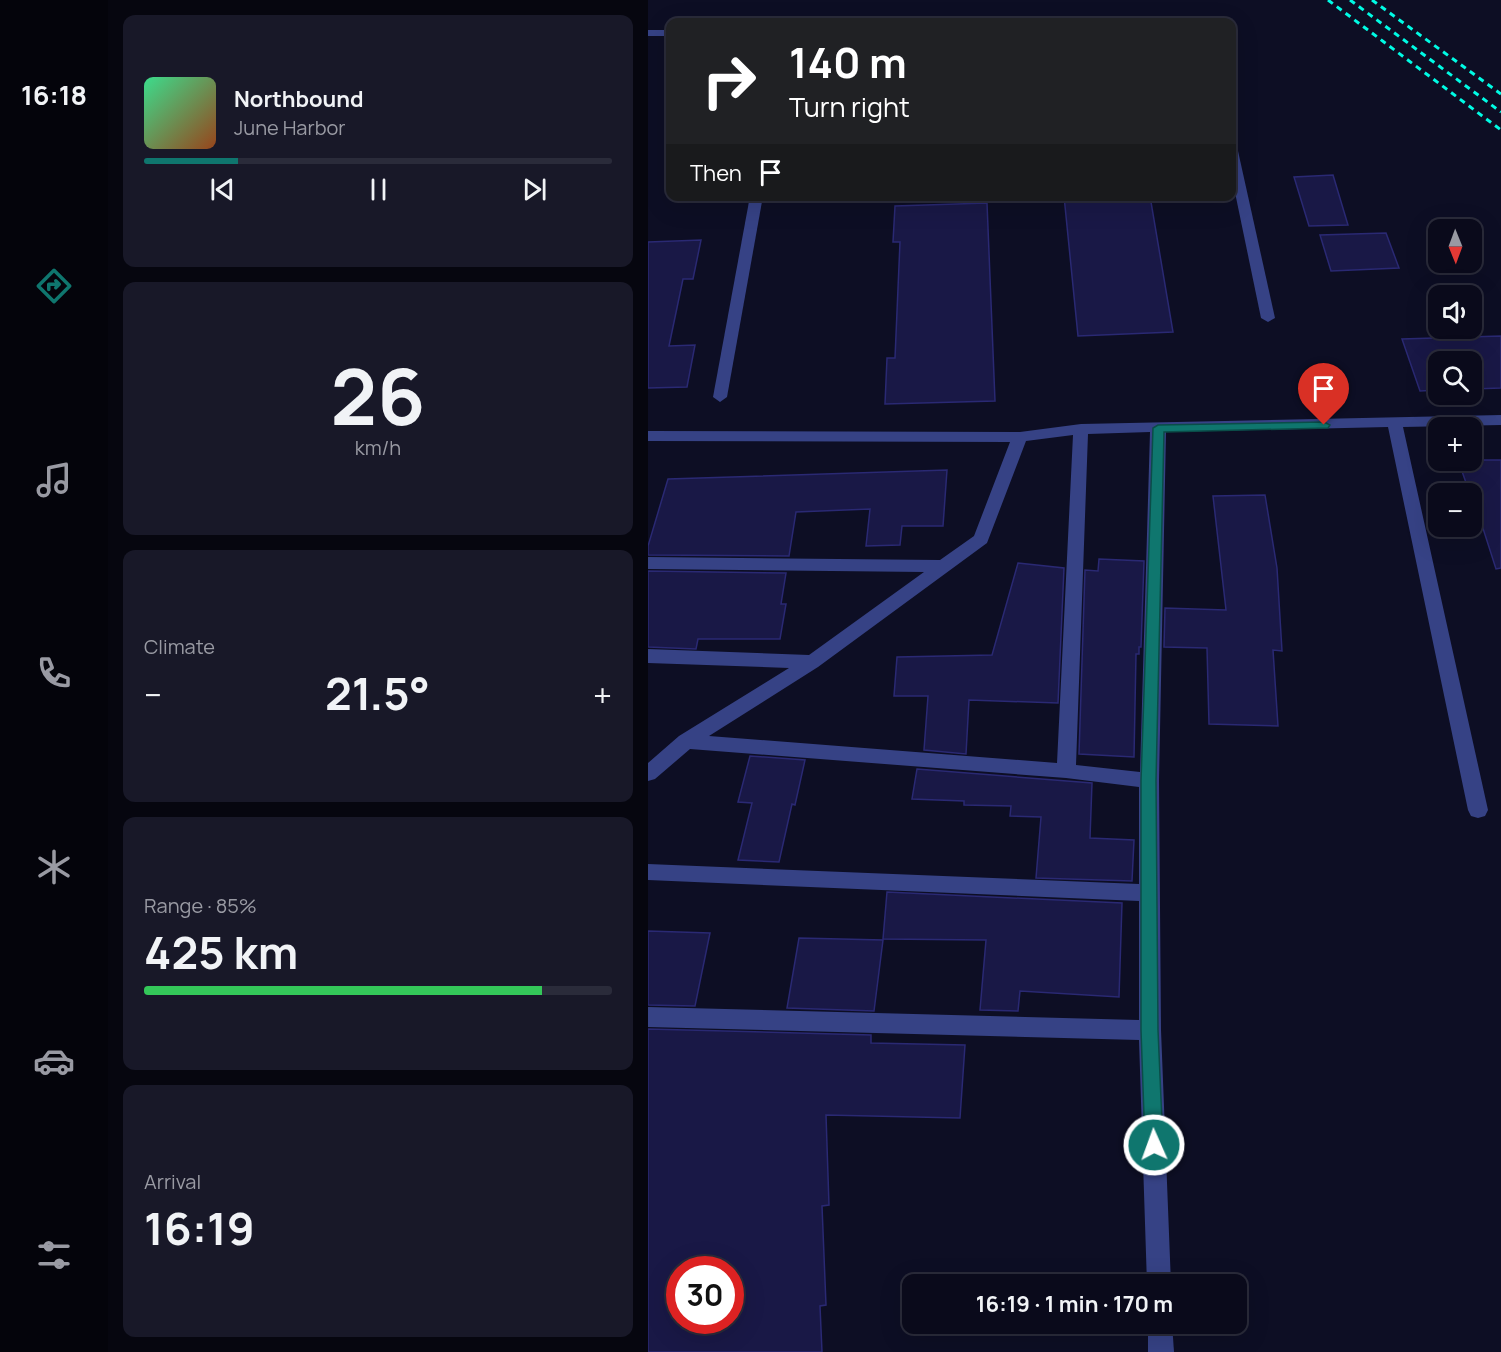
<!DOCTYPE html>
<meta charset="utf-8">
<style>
:root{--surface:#0a0a1b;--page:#181828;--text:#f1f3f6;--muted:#999aa3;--line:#2a2b3a;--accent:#0f766e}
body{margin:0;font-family:Manrope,sans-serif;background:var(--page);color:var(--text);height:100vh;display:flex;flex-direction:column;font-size:22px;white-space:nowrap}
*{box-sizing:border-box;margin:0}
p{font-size:20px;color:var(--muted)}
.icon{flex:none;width:33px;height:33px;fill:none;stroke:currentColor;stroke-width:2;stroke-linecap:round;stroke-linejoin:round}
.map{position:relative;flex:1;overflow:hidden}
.side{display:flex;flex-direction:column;gap:15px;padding:15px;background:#06060f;width:540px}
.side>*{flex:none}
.hud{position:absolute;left:18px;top:18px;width:570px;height:183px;border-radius:12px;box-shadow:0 6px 24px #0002,0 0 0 2px var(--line);background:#202124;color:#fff;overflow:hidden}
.needle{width:39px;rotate:179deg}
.fabs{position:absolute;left:780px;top:219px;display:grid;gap:12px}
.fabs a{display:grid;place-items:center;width:54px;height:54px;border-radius:12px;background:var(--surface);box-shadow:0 6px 24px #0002,0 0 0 2px var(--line);font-size:30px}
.speed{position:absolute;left:18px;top:1256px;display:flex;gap:12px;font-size:30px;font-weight:700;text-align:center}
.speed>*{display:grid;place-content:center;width:78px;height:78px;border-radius:50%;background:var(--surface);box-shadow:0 6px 24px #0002,0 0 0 2px var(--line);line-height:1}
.speed .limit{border:9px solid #d22;background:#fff;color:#111}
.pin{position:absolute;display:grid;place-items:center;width:51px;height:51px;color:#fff;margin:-62px -26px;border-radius:50% 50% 50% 0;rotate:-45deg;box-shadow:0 0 6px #0007}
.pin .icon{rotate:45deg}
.me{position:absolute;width:66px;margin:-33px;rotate:358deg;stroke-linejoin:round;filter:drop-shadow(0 0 4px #0008)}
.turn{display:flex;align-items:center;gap:21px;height:126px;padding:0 24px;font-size:27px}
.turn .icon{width:78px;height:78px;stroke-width:2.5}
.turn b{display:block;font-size:42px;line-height:51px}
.then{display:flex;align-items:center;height:57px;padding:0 24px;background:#0003;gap:12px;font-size:22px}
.big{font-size:45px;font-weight:700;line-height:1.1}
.side .widget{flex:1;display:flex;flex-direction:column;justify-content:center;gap:9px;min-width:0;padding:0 21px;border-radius:12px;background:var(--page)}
.side .dial{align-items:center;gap:0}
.dial b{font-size:78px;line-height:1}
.song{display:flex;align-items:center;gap:18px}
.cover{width:72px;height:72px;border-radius:9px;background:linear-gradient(135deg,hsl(150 70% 55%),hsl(20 70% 35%))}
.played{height:6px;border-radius:3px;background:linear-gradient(90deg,var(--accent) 20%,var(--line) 20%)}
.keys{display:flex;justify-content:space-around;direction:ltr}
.heat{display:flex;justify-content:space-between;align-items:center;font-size:33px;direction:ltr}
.charge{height:9px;border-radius:4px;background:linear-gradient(90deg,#34c759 85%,var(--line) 0)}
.trip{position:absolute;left:254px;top:1274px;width:345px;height:60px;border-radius:12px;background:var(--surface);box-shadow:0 6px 24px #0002,0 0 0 2px var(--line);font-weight:700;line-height:60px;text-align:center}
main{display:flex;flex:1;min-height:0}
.dock{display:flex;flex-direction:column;width:108px;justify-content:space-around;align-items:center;background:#04040b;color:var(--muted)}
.dock .icon{width:42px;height:42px}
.dock .active{color:var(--accent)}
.dock b{font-size:27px;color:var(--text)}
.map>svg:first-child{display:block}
</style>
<main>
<nav class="dock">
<b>16:18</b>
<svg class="icon active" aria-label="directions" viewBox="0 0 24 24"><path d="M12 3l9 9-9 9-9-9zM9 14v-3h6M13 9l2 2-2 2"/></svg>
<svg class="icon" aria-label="music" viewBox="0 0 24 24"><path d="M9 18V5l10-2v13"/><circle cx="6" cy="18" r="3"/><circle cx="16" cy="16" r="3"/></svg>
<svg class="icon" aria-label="phone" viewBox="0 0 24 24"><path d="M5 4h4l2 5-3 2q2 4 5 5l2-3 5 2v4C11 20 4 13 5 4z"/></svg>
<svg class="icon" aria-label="climate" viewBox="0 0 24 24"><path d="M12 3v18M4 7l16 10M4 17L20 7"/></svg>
<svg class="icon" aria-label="car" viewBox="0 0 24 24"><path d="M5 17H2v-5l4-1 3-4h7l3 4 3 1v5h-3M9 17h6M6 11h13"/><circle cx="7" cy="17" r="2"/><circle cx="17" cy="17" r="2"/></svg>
<svg class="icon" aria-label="filters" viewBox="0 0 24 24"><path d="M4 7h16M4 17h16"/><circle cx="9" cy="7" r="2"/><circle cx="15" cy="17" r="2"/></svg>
</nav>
<section class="side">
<div class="widget">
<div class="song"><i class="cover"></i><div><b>Northbound</b><p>June Harbor</p></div></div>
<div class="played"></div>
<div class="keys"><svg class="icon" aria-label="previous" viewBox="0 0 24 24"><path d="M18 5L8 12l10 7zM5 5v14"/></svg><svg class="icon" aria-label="pause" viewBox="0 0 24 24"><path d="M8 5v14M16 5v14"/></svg><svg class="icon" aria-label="next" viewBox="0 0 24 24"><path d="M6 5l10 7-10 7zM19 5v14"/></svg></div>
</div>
<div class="widget dial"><b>26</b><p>km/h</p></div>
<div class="widget"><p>Climate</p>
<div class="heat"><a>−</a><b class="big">21.5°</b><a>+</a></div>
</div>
<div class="widget"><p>Range · 85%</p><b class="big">425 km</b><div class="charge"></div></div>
<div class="widget"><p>Arrival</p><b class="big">16:19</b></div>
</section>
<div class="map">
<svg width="853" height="1352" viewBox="0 0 853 1352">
<rect width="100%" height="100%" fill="#0d0e24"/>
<!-- building -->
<g fill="#191846" stroke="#2a2973" stroke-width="1.5" fill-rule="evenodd">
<path d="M 685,175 L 700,225 L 661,226 L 646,177 Z"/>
<path d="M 416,196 L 502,196 L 525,332 L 430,336 Z"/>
<path d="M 339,203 L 347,401 L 237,404 L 239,358 L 247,358 L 252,242 L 245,242 L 247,206 Z"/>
<path d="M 738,233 L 751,268 L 683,271 L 672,235 Z"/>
<path d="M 53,240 L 45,279 L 35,279 L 21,346 L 47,345 L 39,387 L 0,388 L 0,242 Z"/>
<path d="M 853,336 L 853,388 L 824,389 L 824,362 L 790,362 L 790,390 L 772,391 L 754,339 Z"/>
<path d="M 810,460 L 853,460 L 853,568 L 848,569 L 824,494 L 822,494 Z"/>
<path d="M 299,470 L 295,526 L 254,526 L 252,545 L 218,546 L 222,509 L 148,512 L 141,556 L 0,555 L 0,546 L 20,479 Z"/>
<path d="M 617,495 L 629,568 L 634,651 L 625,650 L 630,726 L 561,724 L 559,648 L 516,647 L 517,608 L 578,610 L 565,496 Z"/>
<path d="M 451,559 L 496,561 L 493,647 L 491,647 L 491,654 L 488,654 L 486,757 L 431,754 L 437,570 L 450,571 Z"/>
<path d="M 370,563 L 416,568 L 410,703 L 321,700 L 318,754 L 276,750 L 280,696 L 246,696 L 249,657 L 344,655 Z"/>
<path d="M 0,571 L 138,573 L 133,604 L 138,604 L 132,639 L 50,639 L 48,649 L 0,647 Z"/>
<path d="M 102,756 L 157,760 L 147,805 L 144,804 L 131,862 L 90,860 L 104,803 L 90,802 Z"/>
<path d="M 269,769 L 444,783 L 442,838 L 486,840 L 484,881 L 388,878 L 393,817 L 362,816 L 363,806 L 316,805 L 316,801 L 264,799 Z"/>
<path d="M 239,892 L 474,903 L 471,997 L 372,991 L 370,1011 L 332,1010 L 338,940 L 235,939 Z"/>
<path d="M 0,931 L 62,933 L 47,1006 L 0,1005 Z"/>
<path d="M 151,938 L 235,940 L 226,1011 L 139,1008 Z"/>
<path d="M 0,1029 L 223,1035 L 223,1043 L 317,1045 L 312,1118 L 178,1115 L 181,1205 L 174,1206 L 178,1305 L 172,1306 L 174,1352 L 0,1352 ZM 32,1269 L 82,1269 L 82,1320 L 32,1320 Z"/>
</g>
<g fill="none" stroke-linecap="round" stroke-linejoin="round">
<!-- minor -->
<g fill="#364285" fill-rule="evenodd">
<path d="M 425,19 L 532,19 L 537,22 L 420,22 Z"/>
<rect x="0" y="30" width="22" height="6"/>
<path d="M 584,147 L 590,151 L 627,318 L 620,322 L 613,318 L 584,178 Z"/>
<path d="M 102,196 L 115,196 L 79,397 L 72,402 L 65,397 Z"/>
<path d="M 853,415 L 853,425 L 755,427 L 840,810 L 837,816 L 830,818 L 823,816 L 820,810 L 740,427 L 518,432 L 511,781 L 513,1030 L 523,1284 L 499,1284 L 491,1040 L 0,1027 L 0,1007 L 491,1020 L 491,901 L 0,880 L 0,864 L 491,884 L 491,787 L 418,778 L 42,749 L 7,779 L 0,781 L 0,763 L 31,736 L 141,668 L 0,663 L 0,649 L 161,655 L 276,572 L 0,569 L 0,557 L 292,560 L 326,536 L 362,442 L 0,441 L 0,431 L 372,432 L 433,424 ZM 502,432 L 492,772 L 428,765 L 440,434 ZM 425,435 L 409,763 L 61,736 L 170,667 L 339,543 L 378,441 Z"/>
<path d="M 500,1323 L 524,1323 L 526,1352 L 500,1352 Z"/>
</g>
<!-- rail -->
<g stroke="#00fbe4" stroke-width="3" stroke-dasharray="6 5" stroke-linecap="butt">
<path d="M 680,0 L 853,130"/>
<path d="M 702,0 L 853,112"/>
<path d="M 724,0 L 853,94"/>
</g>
</g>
<!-- route -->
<path fill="#0f766e" stroke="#0a4d48" stroke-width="1.5" d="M 676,422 L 682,425 L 680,428 L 516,432 L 508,781 L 510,1030 L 515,1145 L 512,1151 L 506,1154 L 500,1151 L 497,1145 L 493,1030 L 493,781 L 505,428 L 510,425 Z"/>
</svg>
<div class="fabs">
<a><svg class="needle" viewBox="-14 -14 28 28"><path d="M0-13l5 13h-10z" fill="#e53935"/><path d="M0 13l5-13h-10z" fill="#999aa3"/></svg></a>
<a><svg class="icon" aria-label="sound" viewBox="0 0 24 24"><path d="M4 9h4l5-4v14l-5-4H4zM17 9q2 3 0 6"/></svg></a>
<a><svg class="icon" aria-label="search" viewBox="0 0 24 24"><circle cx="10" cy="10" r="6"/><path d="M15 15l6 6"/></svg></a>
<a>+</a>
<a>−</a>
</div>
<div class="speed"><div class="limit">30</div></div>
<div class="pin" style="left:676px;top:425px;background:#d93025"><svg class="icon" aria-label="arrive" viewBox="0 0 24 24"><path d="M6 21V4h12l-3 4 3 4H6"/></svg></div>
<svg class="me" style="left:506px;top:1145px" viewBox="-20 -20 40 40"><circle r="17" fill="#0f766e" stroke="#fff" stroke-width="3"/><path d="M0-11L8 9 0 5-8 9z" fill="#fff"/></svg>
<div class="trip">16:19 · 1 min · 170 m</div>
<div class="hud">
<div class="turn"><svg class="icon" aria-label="right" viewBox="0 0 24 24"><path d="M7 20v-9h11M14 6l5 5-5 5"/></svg><div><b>140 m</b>Turn right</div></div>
<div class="then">Then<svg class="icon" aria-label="arrive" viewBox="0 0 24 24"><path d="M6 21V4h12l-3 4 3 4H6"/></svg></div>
</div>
</div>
</main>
